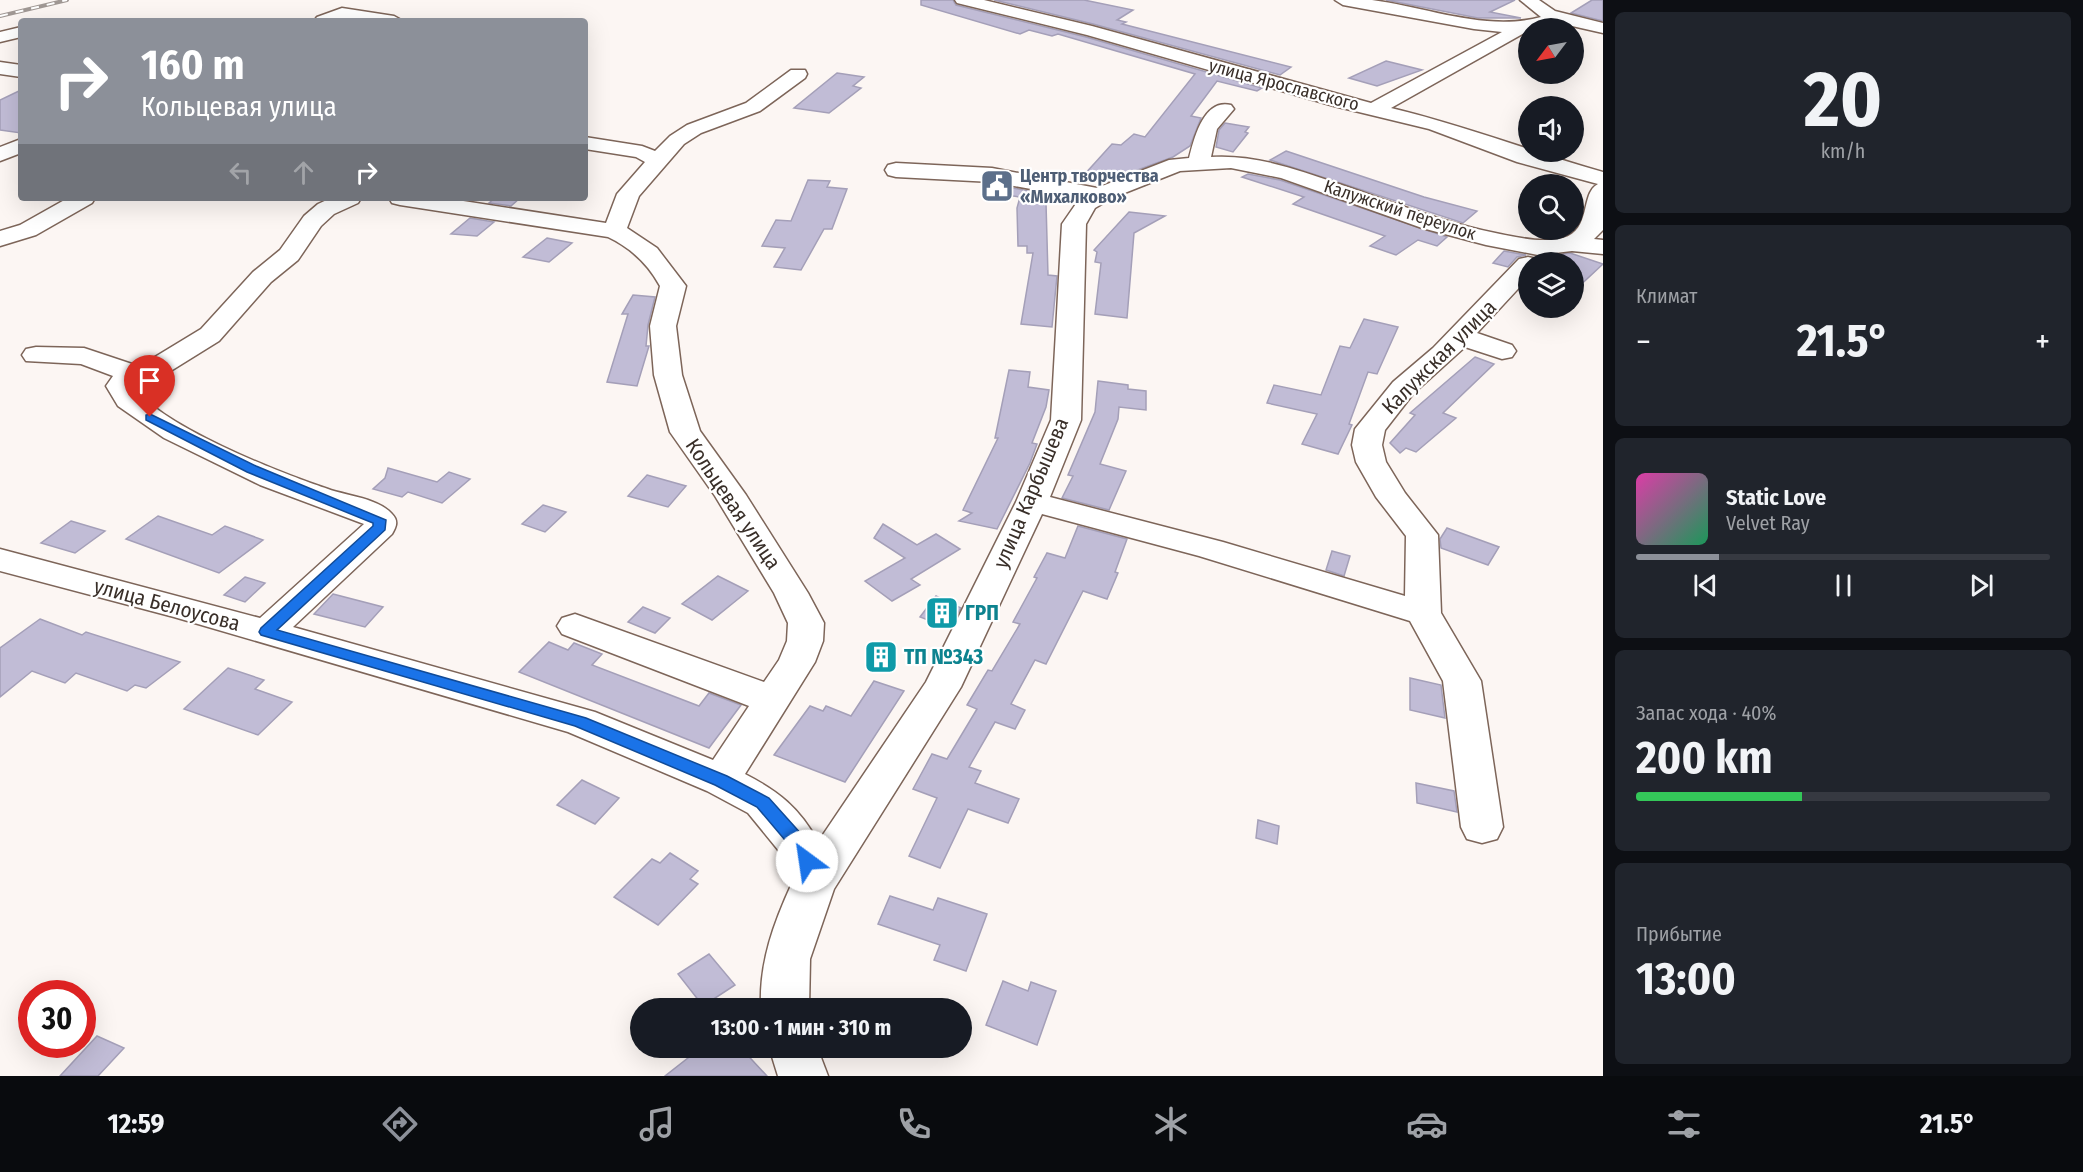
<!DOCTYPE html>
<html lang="ru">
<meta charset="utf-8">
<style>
:root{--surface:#171b24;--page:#20242c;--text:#f1f3f6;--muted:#9ea1a6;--line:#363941;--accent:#8c9099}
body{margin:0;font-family:"Fira Sans Condensed",sans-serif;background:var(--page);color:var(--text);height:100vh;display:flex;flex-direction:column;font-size:22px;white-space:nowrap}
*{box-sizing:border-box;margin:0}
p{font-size:20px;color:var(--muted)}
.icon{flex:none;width:33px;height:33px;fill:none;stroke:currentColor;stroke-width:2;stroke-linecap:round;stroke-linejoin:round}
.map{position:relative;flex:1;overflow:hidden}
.sheet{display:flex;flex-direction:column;gap:12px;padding:12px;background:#0d0f14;width:480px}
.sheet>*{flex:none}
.guide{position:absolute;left:18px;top:18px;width:570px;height:183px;border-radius:6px;box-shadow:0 6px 24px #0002;background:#8c9099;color:#fff;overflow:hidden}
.needle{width:39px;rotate:238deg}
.tools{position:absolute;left:1518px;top:18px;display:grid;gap:12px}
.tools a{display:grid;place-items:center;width:66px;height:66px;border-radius:50%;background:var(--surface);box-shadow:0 6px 24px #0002;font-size:30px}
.speed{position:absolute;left:18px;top:980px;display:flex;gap:12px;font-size:30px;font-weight:700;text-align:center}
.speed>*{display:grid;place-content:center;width:78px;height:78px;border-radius:50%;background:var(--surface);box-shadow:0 6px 24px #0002;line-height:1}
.speed .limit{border:9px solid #d22;background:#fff;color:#111}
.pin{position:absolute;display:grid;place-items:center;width:51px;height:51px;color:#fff;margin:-62px -26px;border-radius:50% 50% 50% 0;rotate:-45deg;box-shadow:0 0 6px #0007}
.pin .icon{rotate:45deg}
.me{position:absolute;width:66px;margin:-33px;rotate:329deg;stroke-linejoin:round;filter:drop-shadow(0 0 4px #0008)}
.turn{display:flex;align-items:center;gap:21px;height:126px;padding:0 24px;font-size:27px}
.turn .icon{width:78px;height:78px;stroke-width:2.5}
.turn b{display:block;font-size:42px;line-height:51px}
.lanes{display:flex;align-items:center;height:57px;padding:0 24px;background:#0003;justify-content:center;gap:30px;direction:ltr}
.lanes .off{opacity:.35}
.big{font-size:45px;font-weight:700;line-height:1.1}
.sheet .card{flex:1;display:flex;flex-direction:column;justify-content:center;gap:9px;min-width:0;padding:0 21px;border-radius:9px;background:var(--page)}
.sheet .dial{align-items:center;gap:0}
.dial b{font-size:78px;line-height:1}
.song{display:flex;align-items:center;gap:18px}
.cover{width:72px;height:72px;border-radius:9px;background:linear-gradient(135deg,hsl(320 70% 55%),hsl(150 70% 35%))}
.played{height:6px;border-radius:3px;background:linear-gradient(90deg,var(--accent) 20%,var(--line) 20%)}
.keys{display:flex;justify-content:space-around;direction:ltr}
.heat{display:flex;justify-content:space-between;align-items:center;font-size:33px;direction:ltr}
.charge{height:9px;border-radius:4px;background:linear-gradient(90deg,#34c759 40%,var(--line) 0)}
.trip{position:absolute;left:630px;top:998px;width:342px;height:60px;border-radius:30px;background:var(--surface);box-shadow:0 6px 24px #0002;font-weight:700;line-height:60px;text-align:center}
.tab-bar{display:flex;height:96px;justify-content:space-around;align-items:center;background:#090b0e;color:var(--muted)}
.tab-bar .icon{width:42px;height:42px}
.tab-bar .selected{color:var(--accent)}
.tab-bar b{font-size:27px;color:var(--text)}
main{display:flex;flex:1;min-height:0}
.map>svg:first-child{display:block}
</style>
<main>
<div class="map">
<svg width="1603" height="1076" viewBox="0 0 1603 1076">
<rect width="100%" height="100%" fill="#fcf6f3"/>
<!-- building -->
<g fill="#c1bcd6" stroke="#a49fb8" stroke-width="1.5">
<path d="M 921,0 L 953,0 L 956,5 L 1086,37 L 1262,88 L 1257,91 L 1217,81 L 1191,116 L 1201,118 L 1190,146 L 1173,157 L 1105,182 L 1084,175 L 1112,144 L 1121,145 L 1134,134 L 1145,137 L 1195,74 L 1058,34 L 1052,36 L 1029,30 L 1020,34 L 921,5 Z"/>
<path d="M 994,0 L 1084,0 L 1133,10 L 1117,20 L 1126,22 L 1122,24 L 1291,67 L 1280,75 L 1093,24 Z"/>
<path d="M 1386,0 L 1515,0 L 1490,12 L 1521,18 L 1478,18 Z"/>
<path d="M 1592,0 L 1603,0 L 1603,21 L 1571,13 Z"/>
<path d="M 1386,61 L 1422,70 L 1377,86 L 1349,78 Z"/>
<path d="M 837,73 L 864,77 L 853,86 L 861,88 L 829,113 L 794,108 Z"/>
<path d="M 21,90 L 21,133 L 0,130 L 0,100 Z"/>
<path d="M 1225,123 L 1249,127 L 1245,132 L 1248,133 L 1233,152 L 1216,147 L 1219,130 Z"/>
<path d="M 1286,151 L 1424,197 L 1477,211 L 1463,223 L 1270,160 Z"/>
<path d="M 1248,174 L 1280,180 L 1447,237 L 1437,246 L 1418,240 L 1396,255 L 1370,246 L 1385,236 L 1293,204 L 1304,197 L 1242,177 Z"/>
<path d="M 808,180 L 830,181 L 827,187 L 847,189 L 832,229 L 824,229 L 801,270 L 774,267 L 785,248 L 762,246 L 776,220 L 791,221 Z"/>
<path d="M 1013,188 L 1043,194 L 1041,203 L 1046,203 L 1048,275 L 1057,276 L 1052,327 L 1021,324 L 1033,253 L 1027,253 L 1027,246 L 1018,246 L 1017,208 L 1020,197 L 1007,195 Z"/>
<path d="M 495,198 L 520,198 L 511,206 L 489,203 Z"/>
<path d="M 1129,212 L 1165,216 L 1134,233 L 1127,318 L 1095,314 L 1101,263 L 1095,262 L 1097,252 L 1094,250 Z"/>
<path d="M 470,218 L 494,222 L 477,236 L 451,234 Z"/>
<path d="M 547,238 L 572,243 L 549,262 L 523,257 Z"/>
<path d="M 1504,251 L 1526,255 L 1517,257 L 1508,267 L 1493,263 Z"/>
<path d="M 1570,253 L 1603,264 L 1574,291 L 1574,262 L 1541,262 L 1538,257 Z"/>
<path d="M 633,295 L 655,297 L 648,325 L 646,346 L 649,346 L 637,386 L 607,382 L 628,314 L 622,314 Z"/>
<path d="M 1364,319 L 1398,327 L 1377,374 L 1368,372 L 1349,424 L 1352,425 L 1338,454 L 1302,444 L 1317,414 L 1267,403 L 1274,385 L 1321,395 L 1340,346 L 1350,348 Z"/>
<path d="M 1475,357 L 1494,364 L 1443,413 L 1456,418 L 1416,452 L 1406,448 L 1400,453 L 1390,443 L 1415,415 L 1410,413 Z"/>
<path d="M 1009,370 L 1030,372 L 1028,387 L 1049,390 L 1046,407 L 1032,443 L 1037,444 L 1030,463 L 997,529 L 959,521 L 972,513 L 963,510 L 998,438 L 995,438 Z"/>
<path d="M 1098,381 L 1128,385 L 1128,389 L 1146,391 L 1146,410 L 1119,407 L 1118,419 L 1100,464 L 1126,471 L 1109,510 L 1062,498 L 1073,476 L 1068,475 L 1095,412 Z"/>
<path d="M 388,468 L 437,482 L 449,472 L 470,479 L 442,503 L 408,492 L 402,497 L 373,489 L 385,478 Z"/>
<path d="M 647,475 L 686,486 L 668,507 L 628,496 Z"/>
<path d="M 543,505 L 566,512 L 545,532 L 522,524 Z"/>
<path d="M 158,516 L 212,535 L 225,526 L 263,540 L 219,573 L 126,539 Z"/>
<path d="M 71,521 L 105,531 L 75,553 L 41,543 Z"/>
<path d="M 883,524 L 917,545 L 936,534 L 960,549 L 911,579 L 920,585 L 892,601 L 865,581 L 905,558 L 874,538 Z"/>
<path d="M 1078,526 L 1127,539 L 1115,572 L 1118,573 L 1107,599 L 1083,591 L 1046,664 L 1035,660 L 1011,704 L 1025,710 L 1015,729 L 995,722 L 969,767 L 981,771 L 975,783 L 1019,799 L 1008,823 L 968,809 L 940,868 L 909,856 L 937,798 L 913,789 L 932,754 L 947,759 L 977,709 L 967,705 L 988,670 L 992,671 L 1020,624 L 1013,622 L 1037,578 L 1034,577 L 1047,553 L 1065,558 Z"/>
<path d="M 1447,528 L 1499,547 L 1488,565 L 1441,548 L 1440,539 Z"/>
<path d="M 1332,551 L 1350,556 L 1344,576 L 1326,570 Z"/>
<path d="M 718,576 L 748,591 L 712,620 L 682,604 Z"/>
<path d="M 245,577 L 265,583 L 245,602 L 224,595 Z"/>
<path d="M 333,594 L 383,607 L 365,627 L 314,614 Z"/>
<path d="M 936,596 L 961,608 L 949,628 L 920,617 Z"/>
<path d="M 643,607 L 670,618 L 655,633 L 628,622 Z"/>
<path d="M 40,619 L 82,635 L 86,632 L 180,662 L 146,688 L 135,685 L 127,691 L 76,673 L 65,683 L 32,671 L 0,697 L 0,648 Z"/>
<path d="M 549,642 L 568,650 L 574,643 L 602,654 L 592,665 L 699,706 L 709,693 L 741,705 L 709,748 L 519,672 Z"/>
<path d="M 228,668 L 264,680 L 255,689 L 292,702 L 258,735 L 184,709 Z"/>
<path d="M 1410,678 L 1441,685 L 1445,718 L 1410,710 Z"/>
<path d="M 874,681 L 904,691 L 845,782 L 774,755 L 810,706 L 823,711 L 826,706 L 851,716 Z"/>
<path d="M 582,780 L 619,798 L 595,824 L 557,805 Z"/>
<path d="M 1416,783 L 1454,791 L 1457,812 L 1417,803 Z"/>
<path d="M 1258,820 L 1279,826 L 1277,844 L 1256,838 Z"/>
<path d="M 670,853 L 698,871 L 690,879 L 698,884 L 658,925 L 614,897 L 652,859 L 660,863 Z"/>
<path d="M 890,896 L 933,910 L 938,898 L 987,914 L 966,971 L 934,960 L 940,945 L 878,924 Z"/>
<path d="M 709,954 L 735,985 L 703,1006 L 678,974 Z"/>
<path d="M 1003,981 L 1028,991 L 1031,982 L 1056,991 L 1037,1045 L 986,1025 Z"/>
<path d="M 97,1036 L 124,1048 L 98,1076 L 60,1076 Z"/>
<path d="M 702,1047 L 740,1047 L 767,1076 L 665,1076 Z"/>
</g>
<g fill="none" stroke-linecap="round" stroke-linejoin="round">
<defs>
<g id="minor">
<path d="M 955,0 L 984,0 L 1092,26 L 1371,103 L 1502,32 L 1474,29 L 1343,5 L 1335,0 C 1347,0 1360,0 1372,0 C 1427,7 1486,32 1541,17 L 1520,0 L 1539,0 L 1555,11 L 1603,23 L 1603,33 L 1559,23 L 1528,28 L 1528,31 L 1391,108 C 1463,125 1532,152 1603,172 L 1603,230 L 1594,239 L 1603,240 L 1603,254 L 1572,251 L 1538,255 L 1486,245 L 1422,228 L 1281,178 L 1231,168 L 1180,171 L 1112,198 L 1095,208 L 1086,224 L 1081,420 L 1050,497 L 1223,542 L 1405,596 L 1406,536 L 1376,497 L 1356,462 L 1352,445 L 1355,429 L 1393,382 L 1433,348 L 1519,259 L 1528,257 L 1537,259 L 1539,262 L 1528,262 L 1528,278 L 1477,333 L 1512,345 L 1516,351 L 1512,357 L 1502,359 L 1465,347 L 1413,394 L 1385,430 L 1382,445 L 1386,462 L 1405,493 L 1438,535 L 1441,613 L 1481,681 L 1503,827 L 1497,839 L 1482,843 L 1467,839 L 1461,827 L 1443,681 L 1410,621 L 1199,556 L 1042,514 L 961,687 L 834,889 L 810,959 L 809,1008 L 761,1008 C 759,962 774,922 793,881 L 779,851 L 748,813 L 707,791 L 568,732 L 174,617 L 0,571 L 0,549 L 260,618 L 364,524 L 260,485 L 164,438 L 118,406 L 106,386 L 113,376 L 81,364 L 26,361 L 22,355 L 26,349 L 36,347 L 84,348 L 132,364 L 145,363 L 201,329 L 253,272 L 280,250 L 304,216 L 318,204 L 331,198 L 361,198 L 358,203 L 334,214 L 321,226 L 298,260 L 271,282 L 219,341 L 161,377 L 138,380 L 134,386 C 157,425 283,474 328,489 C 347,496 378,498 392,514 C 399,521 396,527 392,534 L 293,627 L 595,712 L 713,760 L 749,706 L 562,634 L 557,626 L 562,618 L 575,614 L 764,682 L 779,660 L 787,641 L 788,623 L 774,593 L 715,496 L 670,432 L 654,375 L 650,326 L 660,286 C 648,264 631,248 608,237 L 400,205 L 392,203 L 389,198 L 444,198 L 606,223 L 617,194 L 645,162 L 636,157 L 585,149 L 585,137 L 642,146 L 655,151 L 670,136 L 687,125 L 746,103 L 791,70 L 805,70 L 807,74 L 805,78 L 760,111 L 701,133 L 684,144 L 639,196 L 627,228 L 657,248 L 686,286 L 676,326 L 682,375 L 700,431 L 746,495 L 808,593 L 824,623 L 823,641 L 815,662 L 745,774 C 778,791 800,808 818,842 L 926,682 L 1016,502 L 1051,420 L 1062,224 L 1080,198 L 992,182 L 896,177 L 888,175 L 885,170 L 888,165 L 896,163 L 992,168 L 1097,188 L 1169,160 L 1189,158 C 1194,138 1204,98 1231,105 L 1234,109 L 1217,129 L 1211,157 C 1255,154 1298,170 1339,184 C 1392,202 1445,223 1500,234 C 1521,238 1542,243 1563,238 C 1592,230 1580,193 1598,184 L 1517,162 L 1429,129 L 1334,106 L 1087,35 L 957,3 Z"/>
<path d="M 342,8 L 394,16 L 403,21 L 344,18 L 314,21 L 317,17 Z"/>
<path d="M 21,27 L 21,37 L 0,42 L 0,32 Z"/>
<path d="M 0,62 L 21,65 L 21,77 L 0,74 Z"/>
<path d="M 21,139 L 21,153 L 0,161 L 0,147 Z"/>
<path d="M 68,198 L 95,198 L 92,203 L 36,235 L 0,246 L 0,231 L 20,225 Z"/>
<path d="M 769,1047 L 817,1047 L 828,1076 L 778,1076 Z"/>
</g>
</defs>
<!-- minor casing -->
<use href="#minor" stroke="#7d6559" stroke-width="3"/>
<!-- minor -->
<use href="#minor" fill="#fff" fill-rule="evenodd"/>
<defs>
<path id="rail" d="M 0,16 L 67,0"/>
</defs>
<!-- rail casing -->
<use href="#rail" stroke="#a09894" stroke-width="4"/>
<!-- rail -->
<use href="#rail" stroke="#fff" stroke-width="2" stroke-dasharray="8" stroke-linecap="butt"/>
</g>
<!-- route -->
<path fill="#1a73e8" stroke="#114b97" stroke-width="1.5" d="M 150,414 L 256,466 L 386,520 L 385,530 L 277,630 L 586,718 L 727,776 L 769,798 L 803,836 L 816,861 L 813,866 L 801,866 L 790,846 L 757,807 L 715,785 L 575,726 L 261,635 L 259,632 L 261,628 L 373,526 L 373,523 L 247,472 L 146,420 L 146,415 Z"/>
<!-- icons -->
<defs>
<symbol id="civic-square" viewBox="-11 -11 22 22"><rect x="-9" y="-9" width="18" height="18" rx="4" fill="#5c6f8a" stroke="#fff"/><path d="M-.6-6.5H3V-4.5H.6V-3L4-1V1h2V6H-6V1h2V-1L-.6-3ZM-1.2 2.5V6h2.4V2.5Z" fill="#fff"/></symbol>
<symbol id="building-square" viewBox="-11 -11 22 22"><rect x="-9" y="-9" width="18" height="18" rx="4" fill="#0f9aa8" stroke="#fff"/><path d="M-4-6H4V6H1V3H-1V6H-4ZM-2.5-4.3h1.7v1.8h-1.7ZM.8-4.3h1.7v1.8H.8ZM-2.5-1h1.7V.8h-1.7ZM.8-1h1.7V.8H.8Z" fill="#fff"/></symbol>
</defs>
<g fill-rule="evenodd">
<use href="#civic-square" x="978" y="167" width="38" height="38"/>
<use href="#building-square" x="923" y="594" width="38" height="38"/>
<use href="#building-square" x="862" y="638" width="38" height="38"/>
</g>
<g text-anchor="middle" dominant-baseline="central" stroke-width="4.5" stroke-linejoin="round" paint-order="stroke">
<!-- far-street labels -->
<g font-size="18" fill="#392f29" stroke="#fff">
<text transform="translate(1284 85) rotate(15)">улица Ярославского</text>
<text transform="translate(1400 210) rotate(18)">Калужский переулок</text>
</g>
<!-- far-service labels -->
<g font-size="18" font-weight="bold" fill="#4e5e75" stroke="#fff" text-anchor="start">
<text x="1020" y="176">Центр творчества<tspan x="1020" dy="21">«Михалково»</tspan></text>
</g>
<!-- street labels -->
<g font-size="21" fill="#392f29" stroke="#fff">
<text transform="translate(1439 357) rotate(-45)">Калужская улица</text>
<text transform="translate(1031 493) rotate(-67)">улица Карбышева</text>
<text transform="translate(733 504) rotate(56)">Кольцевая улица</text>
<text transform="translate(167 605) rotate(15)">улица Белоусова</text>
</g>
<!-- culture labels -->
<g font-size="21" font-weight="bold" fill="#0d838f" stroke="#fff" text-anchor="start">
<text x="965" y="613">ГРП</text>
<text x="904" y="657">ТП №343</text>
</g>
</g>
</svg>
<div class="tools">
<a><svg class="needle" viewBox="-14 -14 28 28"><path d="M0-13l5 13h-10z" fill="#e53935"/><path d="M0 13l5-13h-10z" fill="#9ea1a6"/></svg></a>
<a><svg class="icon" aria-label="sound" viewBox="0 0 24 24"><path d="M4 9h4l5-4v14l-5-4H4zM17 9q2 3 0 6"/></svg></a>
<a><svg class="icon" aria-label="search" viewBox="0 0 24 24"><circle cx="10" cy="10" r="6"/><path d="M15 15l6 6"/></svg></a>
<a><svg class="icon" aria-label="layers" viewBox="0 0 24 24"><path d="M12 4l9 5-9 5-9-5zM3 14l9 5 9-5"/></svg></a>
</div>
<div class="speed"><div class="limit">30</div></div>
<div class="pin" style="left:150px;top:417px;background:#d93025"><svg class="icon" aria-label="arrive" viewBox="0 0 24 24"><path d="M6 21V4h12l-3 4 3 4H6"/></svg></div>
<svg class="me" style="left:807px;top:861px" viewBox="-20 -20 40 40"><circle r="19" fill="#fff"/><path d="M0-13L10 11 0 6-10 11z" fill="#1a73e8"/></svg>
<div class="trip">13:00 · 1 мин · 310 m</div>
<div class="guide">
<div class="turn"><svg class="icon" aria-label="right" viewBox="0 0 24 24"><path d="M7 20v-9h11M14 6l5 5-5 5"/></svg><div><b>160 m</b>Кольцевая улица</div></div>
<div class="lanes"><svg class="icon off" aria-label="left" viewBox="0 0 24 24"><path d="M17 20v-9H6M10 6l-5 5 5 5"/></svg><svg class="icon off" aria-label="ahead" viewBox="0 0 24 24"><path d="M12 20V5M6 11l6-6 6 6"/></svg><svg class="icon" aria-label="right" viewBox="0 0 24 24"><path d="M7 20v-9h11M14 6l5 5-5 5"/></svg></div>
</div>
</div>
<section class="sheet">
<div class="card dial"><b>20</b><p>km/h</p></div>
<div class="card"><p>Климат</p>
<div class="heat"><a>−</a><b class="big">21.5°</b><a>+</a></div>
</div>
<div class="card">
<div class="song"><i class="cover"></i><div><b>Static Love</b><p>Velvet Ray</p></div></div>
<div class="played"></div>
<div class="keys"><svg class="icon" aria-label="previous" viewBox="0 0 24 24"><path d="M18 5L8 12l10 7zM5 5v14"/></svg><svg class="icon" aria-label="pause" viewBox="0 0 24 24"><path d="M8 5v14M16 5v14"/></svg><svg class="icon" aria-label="next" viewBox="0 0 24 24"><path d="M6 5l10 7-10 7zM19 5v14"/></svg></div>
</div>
<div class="card"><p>Запас хода · 40%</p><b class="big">200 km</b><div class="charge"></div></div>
<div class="card"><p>Прибытие</p><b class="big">13:00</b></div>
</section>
</main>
<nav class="tab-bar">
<b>12:59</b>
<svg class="icon selected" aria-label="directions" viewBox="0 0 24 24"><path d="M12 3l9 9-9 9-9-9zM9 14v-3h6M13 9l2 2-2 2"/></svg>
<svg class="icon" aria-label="music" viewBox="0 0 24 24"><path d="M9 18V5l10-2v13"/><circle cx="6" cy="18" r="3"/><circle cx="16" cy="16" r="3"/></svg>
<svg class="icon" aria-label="phone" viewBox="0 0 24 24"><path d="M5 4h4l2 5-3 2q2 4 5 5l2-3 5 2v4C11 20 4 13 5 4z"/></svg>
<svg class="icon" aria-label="climate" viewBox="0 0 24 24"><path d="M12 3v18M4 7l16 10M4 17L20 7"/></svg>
<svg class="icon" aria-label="car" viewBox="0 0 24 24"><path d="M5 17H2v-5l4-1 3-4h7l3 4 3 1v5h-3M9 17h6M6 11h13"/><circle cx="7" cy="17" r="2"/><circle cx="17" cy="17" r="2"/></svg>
<svg class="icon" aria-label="filters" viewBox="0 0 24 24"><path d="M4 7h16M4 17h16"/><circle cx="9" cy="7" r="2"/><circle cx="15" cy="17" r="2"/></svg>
<b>21.5°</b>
</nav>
